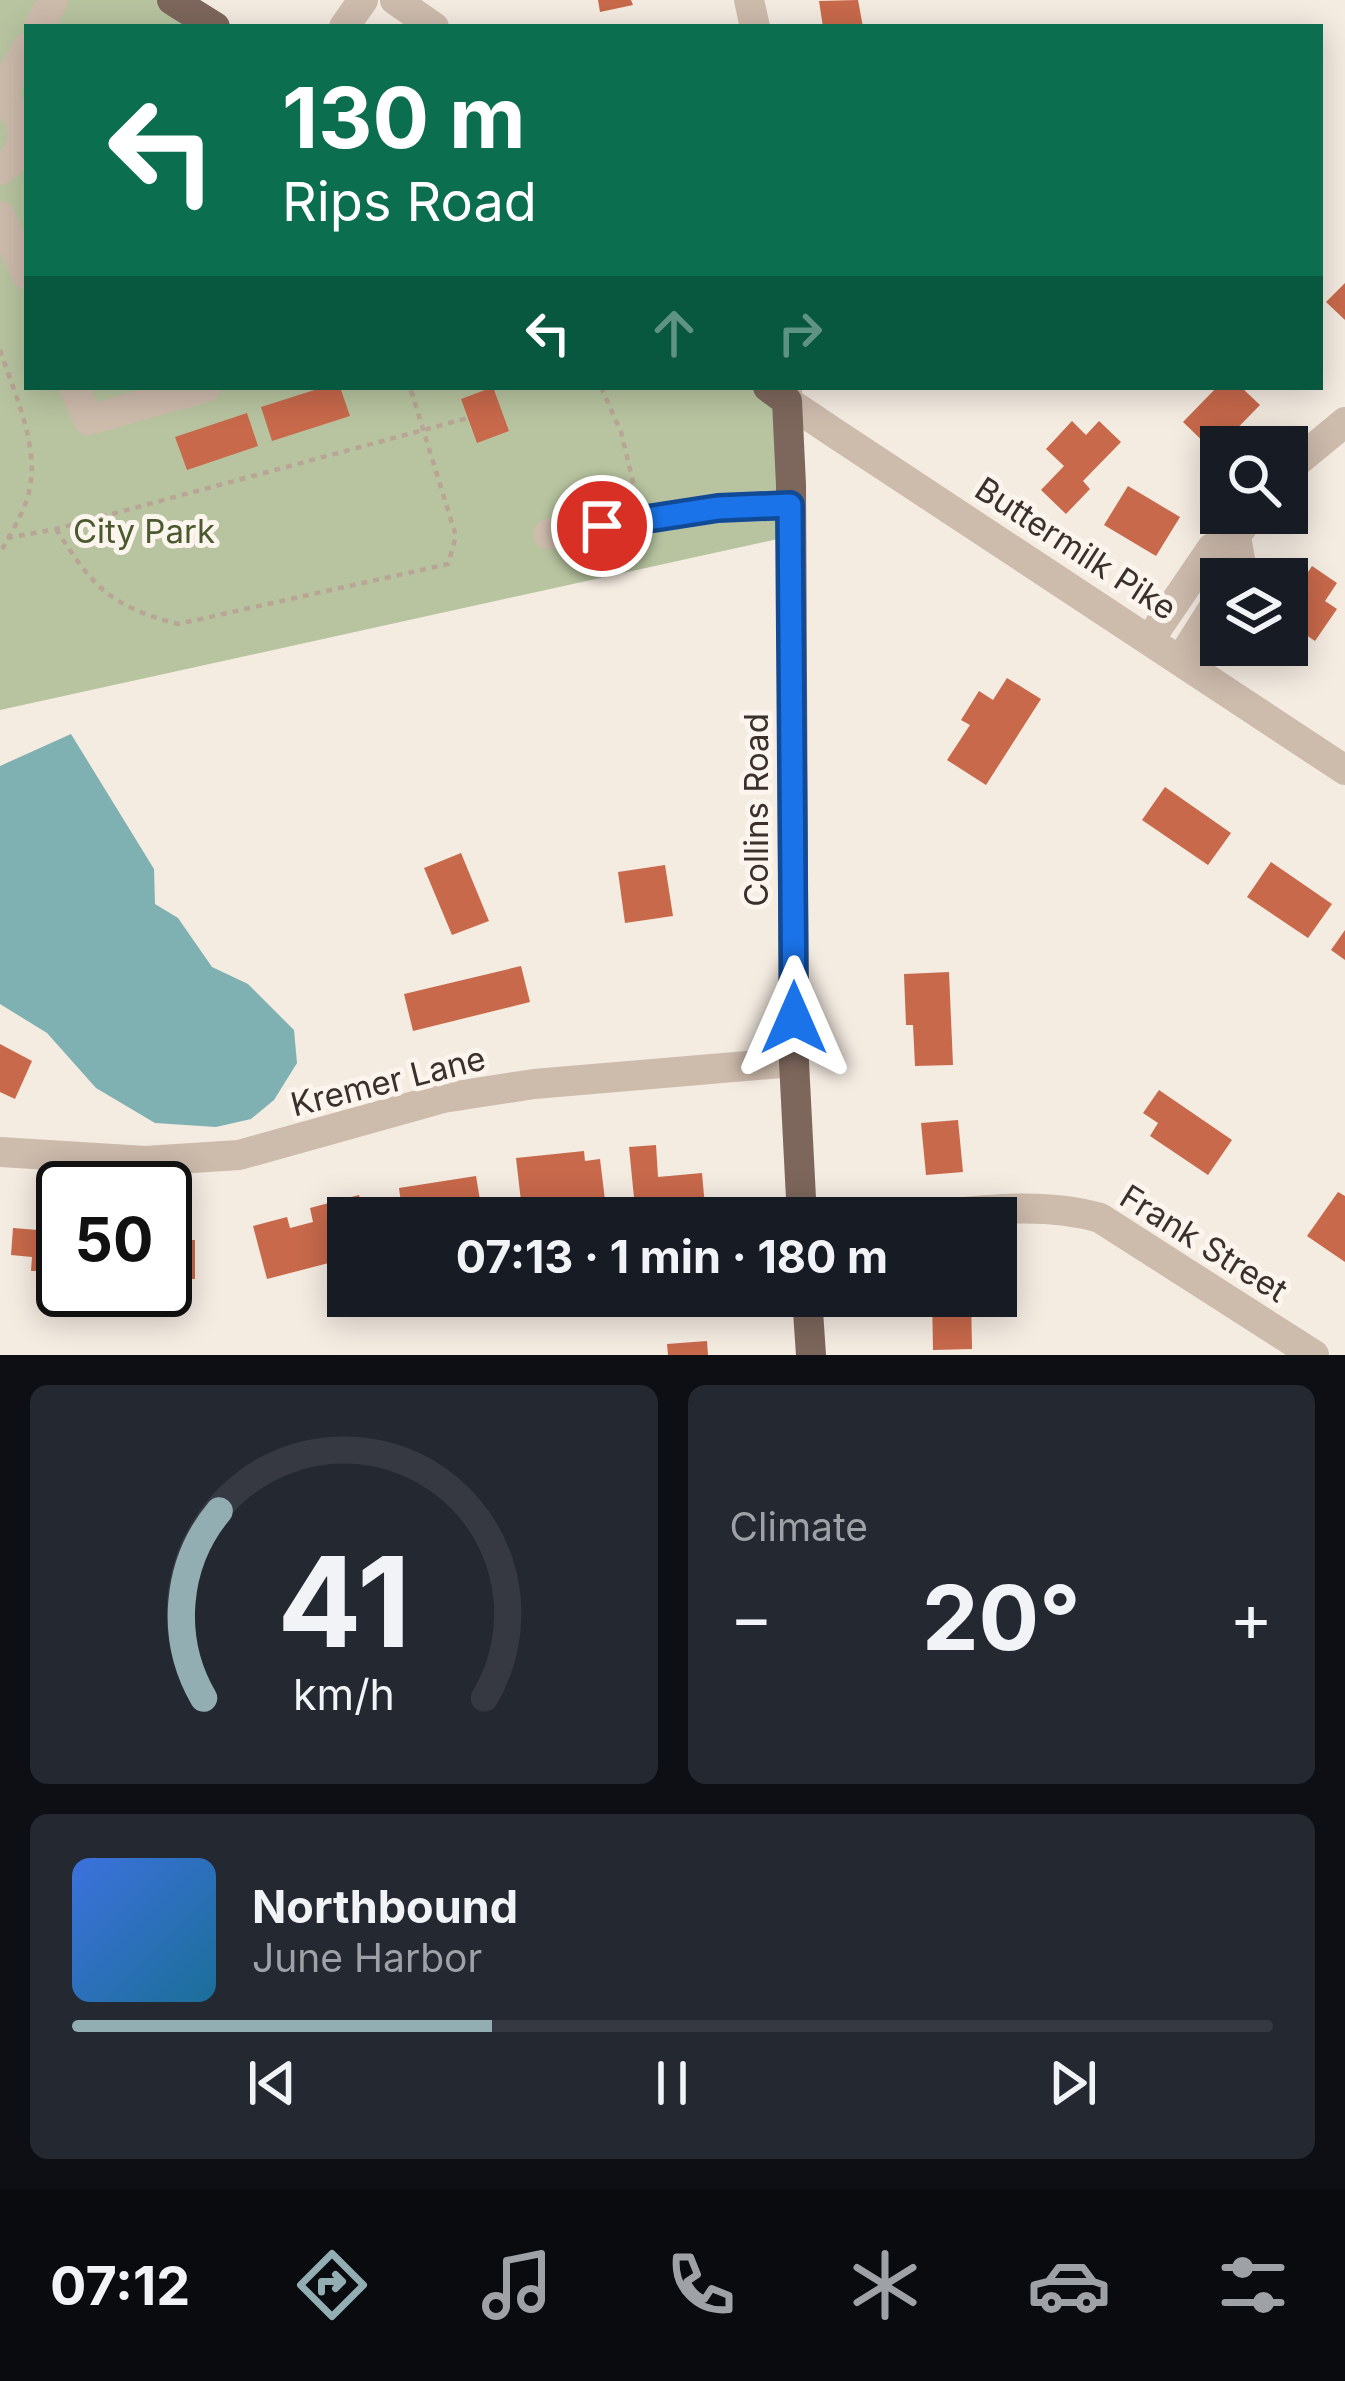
<!DOCTYPE html>
<meta charset="utf-8">
<style>
:root{--surface:#171b24;--page:#242831;--text:#f1f3f6;--muted:#9ea1a6;--line:#363941;--accent:#92aeb2}
body{margin:0;font-family:Inter,sans-serif;background:var(--page);color:var(--text);height:100vh;display:flex;flex-direction:column;font-size:45px;white-space:nowrap}
*{box-sizing:border-box;margin:0}
p{font-size:39px;color:var(--muted)}
.icon{flex:none;width:66px;height:66px;fill:none;stroke:currentColor;stroke-width:2;stroke-linecap:round;stroke-linejoin:round}
.map{position:relative;height:1355px;overflow:hidden}
.details{display:flex;flex-direction:column;gap:30px;padding:30px;background:#0d0f14;flex:1}
.details>*{flex:none}
.top-card{position:absolute;left:24px;top:24px;width:1299px;height:366px;border-radius:0px;box-shadow:0 6px 30px #0003;background:#0b6e4f;color:#fff;overflow:hidden}
.buttons{position:absolute;left:1200px;top:426px;display:grid;gap:24px}
.buttons a{display:grid;place-items:center;width:108px;height:108px;border-radius:0px;background:var(--surface);box-shadow:0 6px 30px #0003;font-size:60px}
.speed{position:absolute;left:36px;top:1161px;display:flex;gap:24px;font-size:60px;font-weight:700;text-align:center}
.speed>*{display:grid;place-content:center;width:156px;height:156px;border-radius:50%;background:var(--surface);box-shadow:0 6px 30px #0003;line-height:1}
.speed .limit{border:6px solid #111;border-radius:18px;background:#fff;color:#111}
.pin{position:absolute;display:grid;place-items:center;width:102px;height:102px;color:#fff;margin:-51px;border:6px solid #fff;border-radius:50%;box-shadow:0 3px 12px #0007}
.me{position:absolute;width:132px;margin:-66px;rotate:0deg;stroke-linejoin:round;filter:drop-shadow(0 0 9px #0008)}
.turn{display:flex;align-items:center;gap:42px;height:252px;padding:0 60px;font-size:54px}
.turn .icon{width:156px;height:156px;stroke-width:2.5}
.turn b{display:block;font-size:84px;line-height:102px}
.lanes{display:flex;align-items:center;height:114px;padding:0 60px;background:#0003;justify-content:center;gap:60px;direction:ltr}
.lanes .off{opacity:.35}
.big{font-size:90px;font-weight:700;line-height:1.1}
.details .tile{flex:1;display:flex;flex-direction:column;justify-content:center;gap:18px;min-width:0;padding:0 42px;border-radius:18px;background:var(--page)}
.details .dial{align-items:center;gap:0}
.dial svg{height:312px;overflow:visible;fill:none;stroke:var(--line);stroke-width:7;stroke-linecap:round;text-anchor:middle}
.dial text{fill:var(--text);stroke:none}
.song{display:flex;align-items:center;gap:36px}
.cover{width:144px;height:144px;border-radius:18px;background:linear-gradient(135deg,hsl(220 70% 55%),hsl(200 70% 35%))}
.played{height:12px;border-radius:6px;background:linear-gradient(90deg,var(--accent) 35%,var(--line) 35%)}
.keys{display:flex;justify-content:space-around;direction:ltr}
.heat{display:flex;justify-content:space-between;align-items:center;font-size:66px;direction:ltr}
.details .tiles{flex:1;display:grid;gap:30px;grid-template-columns:1fr 1fr}
.tile:last-child{grid-column:span 2}
.trip{position:absolute;left:327px;top:1197px;width:690px;height:120px;border-radius:0px;background:var(--surface);box-shadow:0 6px 30px #0003;font-weight:700;line-height:120px;text-align:center}
.dock{display:flex;height:192px;justify-content:space-around;align-items:center;background:#090b0e;color:var(--muted)}
.dock .icon{width:84px;height:84px}
.dock .selected{color:var(--accent)}
.dock b{font-size:54px;color:var(--text)}
.map>svg:first-child{display:block}
</style>
<div class="map">
<svg width="1345" height="1355" viewBox="0 0 1345 1355">
<rect width="100%" height="100%" fill="#f4ebe1"/>
<!-- green -->
<path fill="#b8c4a0" d="M 0,0 L 172,0 L 215,27 L 27,27 L 27,387 L 768,387 L 787,401 L 791,536 L 0,710 Z"/>
<!-- water -->
<path fill="#7fb0b2" d="M 71,734 L 154,869 L 155,904 L 178,918 L 212,967 L 248,984 L 294,1030 L 297,1063 L 274,1100 L 251,1119 L 216,1127 L 155,1123 L 96,1088 L 47,1033 L 0,1004 L 0,766 Z"/>
<!-- building -->
<g fill="#c8694b">
<path d="M 598,0 L 631,0 L 633,5 L 600,12 Z"/>
<path d="M 858,0 L 863,27 L 823,27 L 819,1 Z"/>
<path d="M 1345,283 L 1345,320 L 1326,302 Z"/>
<path d="M 324,387 L 340,387 L 350,416 L 272,441 L 261,407 Z"/>
<path d="M 493,387 L 509,431 L 477,443 L 461,399 Z"/>
<path d="M 1217,387 L 1241,387 L 1260,405 L 1214,452 L 1183,422 Z"/>
<path d="M 247,413 L 258,446 L 187,470 L 175,437 Z"/>
<path d="M 1072,421 L 1086,435 L 1099,421 L 1121,442 L 1083,481 L 1090,489 L 1066,514 L 1041,490 L 1064,466 L 1046,449 Z"/>
<path d="M 1128,486 L 1180,517 L 1156,556 L 1104,525 Z"/>
<path d="M 1312,566 L 1337,583 L 1325,601 L 1337,609 L 1315,641 L 1287,622 L 1284,579 L 1289,572 L 1302,581 Z"/>
<path d="M 1007,678 L 1041,699 L 986,785 L 947,760 L 970,725 L 961,720 L 979,691 L 993,700 Z"/>
<path d="M 1165,787 L 1231,833 L 1208,865 L 1142,820 Z"/>
<path d="M 461,853 L 489,921 L 452,935 L 424,868 Z"/>
<path d="M 1271,862 L 1332,904 L 1308,938 L 1247,897 Z"/>
<path d="M 665,865 L 673,916 L 625,923 L 618,872 Z"/>
<path d="M 1345,930 L 1345,960 L 1331,950 Z"/>
<path d="M 521,966 L 530,1002 L 413,1031 L 404,994 Z"/>
<path d="M 949,972 L 953,1065 L 915,1066 L 913,1025 L 906,1025 L 904,974 Z"/>
<path d="M 0,1044 L 32,1061 L 15,1099 L 0,1092 Z"/>
<path d="M 1159,1090 L 1232,1140 L 1208,1175 L 1150,1136 L 1158,1123 L 1143,1113 Z"/>
<path d="M 958,1120 L 963,1172 L 926,1175 L 921,1123 Z"/>
<path d="M 656,1145 L 658,1177 L 702,1173 L 706,1218 L 636,1218 L 629,1147 Z"/>
<path d="M 584,1151 L 585,1161 L 600,1159 L 605,1200 L 559,1205 L 561,1218 L 543,1218 L 542,1208 L 522,1210 L 516,1158 Z"/>
<path d="M 476,1176 L 483,1218 L 403,1218 L 399,1188 Z"/>
<path d="M 1338,1192 L 1345,1196 L 1345,1262 L 1307,1236 Z"/>
<path d="M 359,1195 L 365,1218 L 348,1218 L 348,1258 L 267,1279 L 253,1226 L 287,1217 L 290,1228 L 313,1222 L 310,1208 Z"/>
<path d="M 13,1228 L 63,1232 L 63,1291 L 40,1289 L 42,1271 L 31,1271 L 32,1257 L 11,1255 Z"/>
<rect x="165" y="1240" width="30" height="39"/>
<path d="M 932,1296 L 971,1296 L 972,1349 L 933,1350 Z"/>
<path d="M 707,1341 L 708,1355 L 668,1355 L 667,1344 Z"/>
</g>
<g fill="none" stroke-linecap="round" stroke-linejoin="round">
<!-- path -->
<g stroke="#b9a596" stroke-width="4.5" stroke-dasharray="6 6" stroke-linecap="butt">
<path d="M 0,350 C 14,393 40,446 29,492 C 24,513 10,534 0,553"/>
<path d="M 601,387 L 621,432 L 636,494"/>
<path d="M 56,529 C 93,587 110,606 178,624 L 448,564 L 456,536 L 410,387"/>
<path d="M 7,538 L 56,529 L 468,418"/>
</g>
<!-- minor -->
<g stroke="#cdbbac" stroke-width="30">
<path d="M 395,0 L 434,27"/>
<path d="M 749,0 L 755,27"/>
<path d="M 39,27 L 53,0"/>
<path d="M 344,27 L 363,0"/>
<path d="M 0,98 C 29,118 31,151 0,170"/>
<path d="M 0,98 L 27,48"/>
<path d="M 0,216 L 27,275"/>
<path d="M 74,387 L 88,420 L 206,387"/>
<path d="M 787,387 L 787,401 L 830,430 L 1345,770"/>
<path d="M 1287,470 L 1345,422"/>
<path d="M 548,534 L 718,508 L 790,505"/>
<path d="M 1232,579 L 1241,565 L 1236,536"/>
<path d="M 1150,639 L 1212,548 L 1236,536 L 1252,513"/>
<path d="M 1181,659 L 1221,596"/>
<path d="M 0,1152 L 145,1161 L 239,1155 L 443,1098 L 534,1084 L 794,1062"/>
<path d="M 906,1218 C 969,1212 1039,1200 1100,1218 L 1314,1355"/>
</g>
<!-- major -->
<g stroke="#7d675c" stroke-width="30">
<path d="M 172,0 L 215,27"/>
<path d="M 768,387 L 787,401 L 791,485 L 794,1062 L 802,1218"/>
<path d="M 807,1296 L 811,1355"/>
</g>
</g>
<g fill="none" stroke-linecap="round" stroke-linejoin="round">
<defs>
<path id="route" d="M 602,526 L 718,508 L 790,505 L 794,1018"/>
</defs>
<!-- route casing -->
<use href="#route" stroke="#114b97" stroke-width="30"/>
<!-- route -->
<use href="#route" stroke="#1a73e8" stroke-width="21"/>
</g>
<g text-anchor="middle" dominant-baseline="central" stroke-width="10" stroke-linejoin="round" paint-order="stroke">
<!-- park labels -->
<g font-size="33" fill="#4a5a2e" stroke="#fbf5ee">
<text x="144" y="531">City Park</text>
</g>
<!-- street labels -->
<g font-size="33" fill="#3b302b" stroke="#fbf5ee">
<text transform="translate(1076 548) rotate(33)">Buttermilk Pike</text>
<text transform="translate(756 810) rotate(-90)">Collins Road</text>
<text transform="translate(388 1081) rotate(-14)">Kremer Lane</text>
<text transform="translate(1204 1243) rotate(32)">Frank Street</text>
</g>
</g>
</svg>
<div class="buttons">
<a><svg class="icon" aria-label="search" viewBox="0 0 24 24"><circle cx="10" cy="10" r="6"/><path d="M15 15l6 6"/></svg></a>
<a><svg class="icon" aria-label="layers" viewBox="0 0 24 24"><path d="M12 4l9 5-9 5-9-5zM3 14l9 5 9-5"/></svg></a>
</div>
<div class="speed"><div class="limit">50</div></div>
<div class="pin" style="left:602px;top:526px;background:#d93025"><svg class="icon" aria-label="arrive" viewBox="0 0 24 24"><path d="M6 21V4h12l-3 4 3 4H6"/></svg></div>
<svg class="me" style="left:794px;top:1018px" viewBox="-20 -20 40 40"><path d="M0-17L14 15 0 8-14 15z" fill="#1a73e8" stroke="#fff" stroke-width="4"/></svg>
<div class="trip">07:13 · 1 min · 180 m</div>
<div class="top-card">
<div class="turn"><svg class="icon" aria-label="left" viewBox="0 0 24 24"><path d="M17 20v-9H6M10 6l-5 5 5 5"/></svg><div><b>130 m</b>Rips Road</div></div>
<div class="lanes"><svg class="icon" aria-label="left" viewBox="0 0 24 24"><path d="M17 20v-9H6M10 6l-5 5 5 5"/></svg><svg class="icon off" aria-label="ahead" viewBox="0 0 24 24"><path d="M12 20V5M6 11l6-6 6 6"/></svg><svg class="icon off" aria-label="right" viewBox="0 0 24 24"><path d="M7 20v-9h11M14 6l5 5-5 5"/></svg></div>
</div>
</div>
<section class="details">
<div class="tiles">
<div class="tile dial"><svg viewBox="0 0 100 80">
<path d="M14 69A42 42 0 1 1 86 69"/>
<path d="M14 69A42 42 0 0 1 18 21" stroke="#92aeb2"/>
<text x="50" y="56" font-size="32" font-weight="700">41</text>
<text x="50" y="72" font-size="11">km/h</text>
</svg></div>
<div class="tile"><p>Climate</p>
<div class="heat"><a>−</a><b class="big">20°</b><a>+</a></div>
</div>
<div class="tile">
<div class="song"><i class="cover"></i><div><b>Northbound</b><p>June Harbor</p></div></div>
<div class="played"></div>
<div class="keys"><svg class="icon" aria-label="previous" viewBox="0 0 24 24"><path d="M18 5L8 12l10 7zM5 5v14"/></svg><svg class="icon" aria-label="pause" viewBox="0 0 24 24"><path d="M8 5v14M16 5v14"/></svg><svg class="icon" aria-label="next" viewBox="0 0 24 24"><path d="M6 5l10 7-10 7zM19 5v14"/></svg></div>
</div>
</div>
</section>
<nav class="dock">
<b>07:12</b>
<svg class="icon selected" aria-label="directions" viewBox="0 0 24 24"><path d="M12 3l9 9-9 9-9-9zM9 14v-3h6M13 9l2 2-2 2"/></svg>
<svg class="icon" aria-label="music" viewBox="0 0 24 24"><path d="M9 18V5l10-2v13"/><circle cx="6" cy="18" r="3"/><circle cx="16" cy="16" r="3"/></svg>
<svg class="icon" aria-label="phone" viewBox="0 0 24 24"><path d="M5 4h4l2 5-3 2q2 4 5 5l2-3 5 2v4C11 20 4 13 5 4z"/></svg>
<svg class="icon" aria-label="climate" viewBox="0 0 24 24"><path d="M12 3v18M4 7l16 10M4 17L20 7"/></svg>
<svg class="icon" aria-label="car" viewBox="0 0 24 24"><path d="M5 17H2v-5l4-1 3-4h7l3 4 3 1v5h-3M9 17h6M6 11h13"/><circle cx="7" cy="17" r="2"/><circle cx="17" cy="17" r="2"/></svg>
<svg class="icon" aria-label="filters" viewBox="0 0 24 24"><path d="M4 7h16M4 17h16"/><circle cx="9" cy="7" r="2"/><circle cx="15" cy="17" r="2"/></svg>
</nav>
